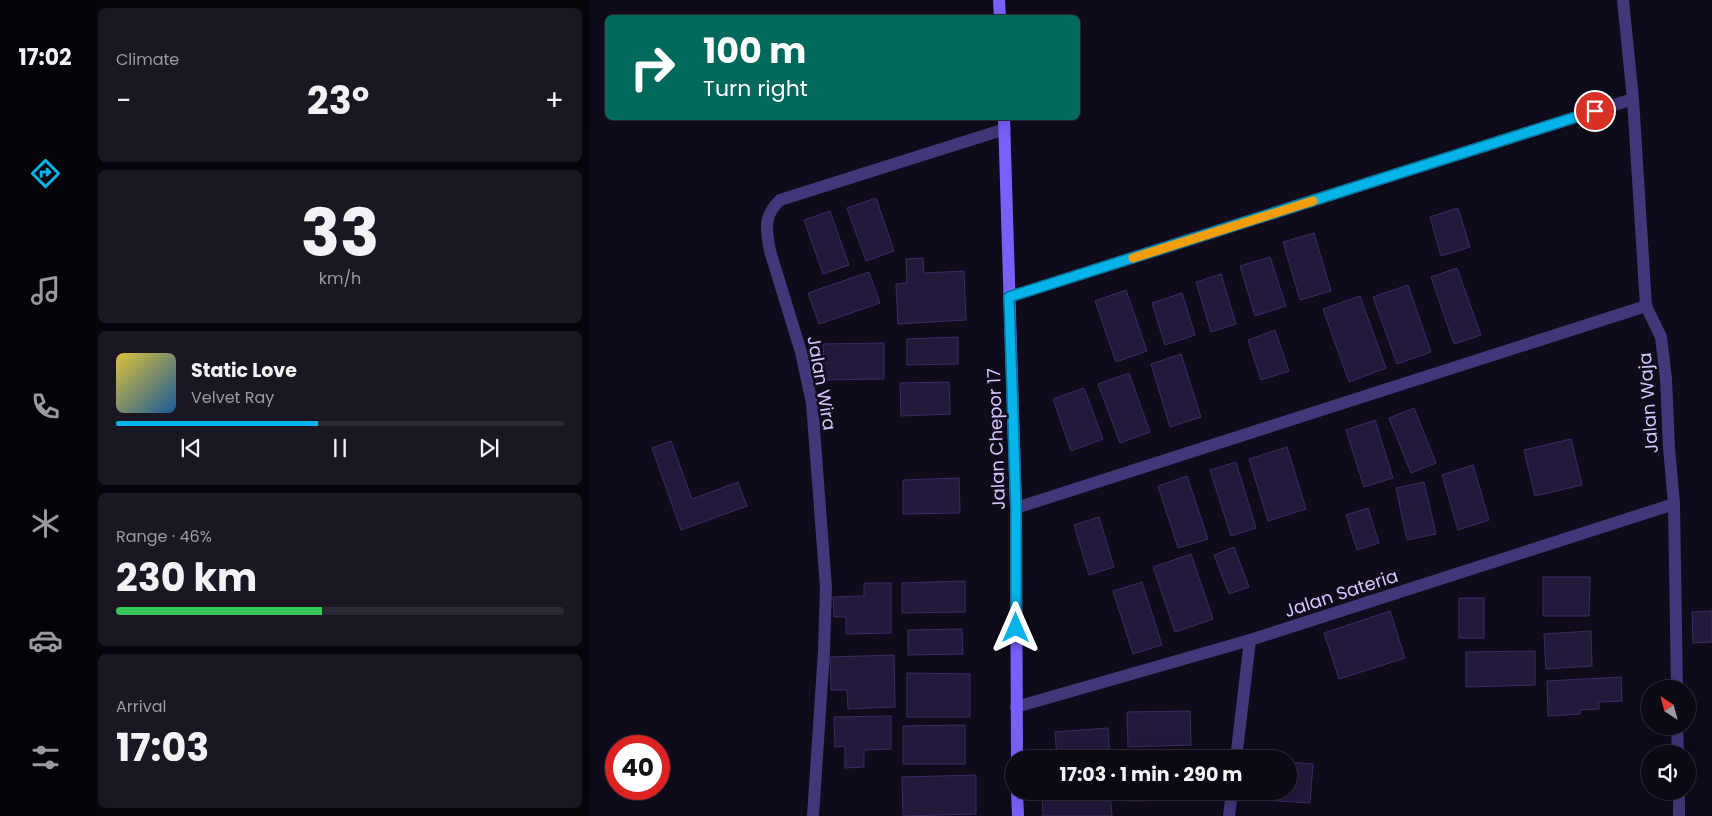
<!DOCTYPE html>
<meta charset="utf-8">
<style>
:root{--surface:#0c0814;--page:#1a1622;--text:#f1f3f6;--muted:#9a9aa0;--line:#2c2934;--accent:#06b4ea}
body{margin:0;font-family:Poppins,sans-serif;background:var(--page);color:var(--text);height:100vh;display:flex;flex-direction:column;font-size:19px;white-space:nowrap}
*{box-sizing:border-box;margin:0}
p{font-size:16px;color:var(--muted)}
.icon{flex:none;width:28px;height:28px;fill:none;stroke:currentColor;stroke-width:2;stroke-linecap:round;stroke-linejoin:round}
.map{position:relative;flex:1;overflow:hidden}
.details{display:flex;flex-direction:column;gap:8px;padding:8px;background:#07040b;width:500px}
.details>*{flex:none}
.top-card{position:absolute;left:15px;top:15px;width:475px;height:105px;border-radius:8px;box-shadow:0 5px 20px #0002,0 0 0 1px var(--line);background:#00695c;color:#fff;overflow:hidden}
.needle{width:32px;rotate:324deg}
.buttons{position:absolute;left:1051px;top:680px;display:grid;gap:10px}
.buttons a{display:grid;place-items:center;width:55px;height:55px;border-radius:50%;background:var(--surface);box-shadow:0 5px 20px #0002,0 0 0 1px var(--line);font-size:25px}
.speed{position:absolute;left:15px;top:735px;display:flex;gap:10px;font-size:25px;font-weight:700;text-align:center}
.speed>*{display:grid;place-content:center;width:65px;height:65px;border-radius:50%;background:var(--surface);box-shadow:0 5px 20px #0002,0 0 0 1px var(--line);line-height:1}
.speed .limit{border:8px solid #d22;background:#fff;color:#111}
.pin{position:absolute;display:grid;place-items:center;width:42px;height:42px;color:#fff;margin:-21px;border:2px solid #fff;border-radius:50%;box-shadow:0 1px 5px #0007}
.me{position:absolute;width:55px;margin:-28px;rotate:0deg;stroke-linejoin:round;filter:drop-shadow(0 0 4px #0008)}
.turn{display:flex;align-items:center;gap:18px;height:105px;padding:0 15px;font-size:22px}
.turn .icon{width:65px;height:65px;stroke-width:2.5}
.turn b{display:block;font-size:35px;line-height:42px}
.big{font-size:38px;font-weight:700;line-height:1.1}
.details .widget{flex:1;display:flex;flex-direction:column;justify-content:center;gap:8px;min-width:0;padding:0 18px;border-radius:8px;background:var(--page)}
.details .dial{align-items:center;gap:0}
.dial b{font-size:65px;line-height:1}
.song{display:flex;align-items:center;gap:15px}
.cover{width:60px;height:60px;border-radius:8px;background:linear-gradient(135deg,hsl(50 70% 55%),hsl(210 70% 35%))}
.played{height:5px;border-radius:2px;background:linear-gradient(90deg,var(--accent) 45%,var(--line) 45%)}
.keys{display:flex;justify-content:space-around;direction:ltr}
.heat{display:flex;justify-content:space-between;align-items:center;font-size:28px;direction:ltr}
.charge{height:8px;border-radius:4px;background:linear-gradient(90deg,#34c759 46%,var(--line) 0)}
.trip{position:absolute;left:415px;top:750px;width:292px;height:50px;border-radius:25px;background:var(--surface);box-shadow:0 5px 20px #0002,0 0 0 1px var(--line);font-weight:700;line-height:50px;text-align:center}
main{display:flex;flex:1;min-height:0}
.tab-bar{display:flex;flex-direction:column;width:90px;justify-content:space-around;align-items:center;background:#050308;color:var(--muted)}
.tab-bar .icon{width:35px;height:35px}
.tab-bar .selected{color:var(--accent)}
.tab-bar b{font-size:22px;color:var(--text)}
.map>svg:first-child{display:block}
</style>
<main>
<nav class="tab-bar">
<b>17:02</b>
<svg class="icon selected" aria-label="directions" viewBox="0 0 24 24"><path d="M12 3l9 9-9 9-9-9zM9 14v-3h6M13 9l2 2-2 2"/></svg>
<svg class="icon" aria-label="music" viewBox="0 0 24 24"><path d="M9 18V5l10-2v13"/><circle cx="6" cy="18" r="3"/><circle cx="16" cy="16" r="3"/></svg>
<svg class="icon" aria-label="phone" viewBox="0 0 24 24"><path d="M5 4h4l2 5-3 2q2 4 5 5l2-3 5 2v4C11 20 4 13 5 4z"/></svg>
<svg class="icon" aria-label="climate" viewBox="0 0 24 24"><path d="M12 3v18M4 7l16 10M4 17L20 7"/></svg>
<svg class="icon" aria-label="car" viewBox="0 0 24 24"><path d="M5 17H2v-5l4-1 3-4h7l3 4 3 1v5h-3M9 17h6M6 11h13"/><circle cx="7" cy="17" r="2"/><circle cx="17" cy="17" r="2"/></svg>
<svg class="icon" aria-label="filters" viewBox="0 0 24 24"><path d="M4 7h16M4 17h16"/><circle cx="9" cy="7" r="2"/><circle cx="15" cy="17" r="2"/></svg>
</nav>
<section class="details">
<div class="widget"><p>Climate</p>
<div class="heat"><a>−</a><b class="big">23°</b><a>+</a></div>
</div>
<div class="widget dial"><b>33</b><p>km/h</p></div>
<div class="widget">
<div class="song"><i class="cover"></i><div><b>Static Love</b><p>Velvet Ray</p></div></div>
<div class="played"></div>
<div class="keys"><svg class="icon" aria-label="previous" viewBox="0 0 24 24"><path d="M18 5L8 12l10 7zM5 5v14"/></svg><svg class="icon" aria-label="pause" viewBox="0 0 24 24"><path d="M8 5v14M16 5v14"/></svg><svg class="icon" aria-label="next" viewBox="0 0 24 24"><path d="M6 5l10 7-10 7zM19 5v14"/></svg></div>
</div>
<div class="widget"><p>Range · 46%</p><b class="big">230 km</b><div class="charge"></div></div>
<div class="widget"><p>Arrival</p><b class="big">17:03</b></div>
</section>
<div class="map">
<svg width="1122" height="816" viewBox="0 0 1122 816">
<rect width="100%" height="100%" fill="#100b1b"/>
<!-- building -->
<g fill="#24183b" stroke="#3e2a66">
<path d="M 286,198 L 304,251 L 276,261 L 257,208 Z"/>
<path d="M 868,208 L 880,247 L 851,256 L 840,217 Z"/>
<path d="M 240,211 L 259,265 L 233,274 L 214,220 Z"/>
<path d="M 724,233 L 741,291 L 710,300 L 693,242 Z"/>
<path d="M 680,257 L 696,306 L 665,316 L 650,266 Z"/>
<path d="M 333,258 L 334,273 L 374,271 L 376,320 L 308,324 L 306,284 L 317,283 L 316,259 Z"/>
<path d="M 867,268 L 891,335 L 864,344 L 841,277 Z"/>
<path d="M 279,272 L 290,303 L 229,324 L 218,293 Z"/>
<path d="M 631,274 L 646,324 L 621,332 L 606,282 Z"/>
<path d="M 818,285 L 841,352 L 807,364 L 783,297 Z"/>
<path d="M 536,290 L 557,351 L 526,362 L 505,301 Z"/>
<path d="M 592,293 L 605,335 L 575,345 L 562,303 Z"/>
<path d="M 770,296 L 796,368 L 759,382 L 733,309 Z"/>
<path d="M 685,330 L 699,371 L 671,380 L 658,340 Z"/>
<path d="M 368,337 L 368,364 L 317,365 L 317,339 Z"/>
<path d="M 294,343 L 294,379 L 234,380 L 233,344 Z"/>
<path d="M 591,354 L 611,417 L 580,427 L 561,364 Z"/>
<path d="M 539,373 L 560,432 L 530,443 L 508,384 Z"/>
<path d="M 359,382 L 360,414 L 311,416 L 310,383 Z"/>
<path d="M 494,388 L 513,439 L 481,451 L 463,399 Z"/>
<path d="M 824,408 L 846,463 L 821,473 L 799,418 Z"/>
<path d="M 785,420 L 803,478 L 774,487 L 756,430 Z"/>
<path d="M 981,439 L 992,485 L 945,496 L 934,450 Z"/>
<path d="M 81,441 L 102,499 L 148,482 L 157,506 L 91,530 L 62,448 Z"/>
<path d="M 697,447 L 716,509 L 678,521 L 659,459 Z"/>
<path d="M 646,462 L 666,528 L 641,536 L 620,470 Z"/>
<path d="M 883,465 L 899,520 L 868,530 L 852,475 Z"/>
<path d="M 597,476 L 618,539 L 588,548 L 568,486 Z"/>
<path d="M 369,478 L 370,513 L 313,514 L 313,480 Z"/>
<path d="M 834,482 L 846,534 L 817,540 L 806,488 Z"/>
<path d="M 778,508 L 789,543 L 767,550 L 756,515 Z"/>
<path d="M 509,517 L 524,567 L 499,575 L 484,525 Z"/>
<path d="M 644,547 L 659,587 L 639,594 L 624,555 Z"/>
<path d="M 601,554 L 623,619 L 585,632 L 563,567 Z"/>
<path d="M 953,577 L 1000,577 L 999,616 L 953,616 Z"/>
<path d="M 375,581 L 375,612 L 312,613 L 312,583 Z"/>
<path d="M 552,582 L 572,645 L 543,654 L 523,591 Z"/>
<path d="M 274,583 L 301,583 L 301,633 L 256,634 L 256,617 L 244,617 L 243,597 L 274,596 Z"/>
<rect x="869" y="598" width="25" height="40"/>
<path d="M 800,611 L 815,658 L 749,679 L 734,633 Z"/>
<path d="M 1122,611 L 1122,642 L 1103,643 L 1102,612 Z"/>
<path d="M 372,629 L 373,654 L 318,655 L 318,630 Z"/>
<path d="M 1001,631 L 1002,666 L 956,669 L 954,634 Z"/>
<path d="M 945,651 L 945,685 L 876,687 L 876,652 Z"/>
<path d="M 304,655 L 305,707 L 258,709 L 257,690 L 241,690 L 240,657 Z"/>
<path d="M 317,673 L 380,674 L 380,717 L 317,717 Z"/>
<path d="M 1031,677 L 1032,701 L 1009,702 L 1009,709 L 990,710 L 990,714 L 958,716 L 957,681 Z"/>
<path d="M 600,711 L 601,745 L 538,747 L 537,712 Z"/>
<path d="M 301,716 L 301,749 L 274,750 L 274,767 L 255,768 L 255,746 L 245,747 L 244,717 Z"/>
<path d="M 375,725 L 375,764 L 313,764 L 313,726 Z"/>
<path d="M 518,728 L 520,759 L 467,759 L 465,732 Z"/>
<path d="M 699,762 L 723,764 L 720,803 L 673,800 L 674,791 L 699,791 Z"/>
<path d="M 386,775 L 386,814 L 313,816 L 312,777 Z"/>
<path d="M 452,791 L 520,791 L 522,816 L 453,816 Z"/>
<path d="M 536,791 L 603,791 L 603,800 L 536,801 Z"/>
</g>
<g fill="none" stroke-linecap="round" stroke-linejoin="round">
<!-- street -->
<g stroke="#423779" stroke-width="12">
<path d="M 1033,0 L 1043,99 L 1056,306 L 1071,337 L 1076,379 L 1079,448 L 1084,504 L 1087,689"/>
<path d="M 419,297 L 1043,99"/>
<path d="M 426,508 L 1056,306"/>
<path d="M 426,707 L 660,640 L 1084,504"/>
<path d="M 1087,726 L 1088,754"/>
<path d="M 646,759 L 660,640"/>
<path d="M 1089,791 L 1089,816"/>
<path d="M 223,816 L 234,651 L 236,588 L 222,403 L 211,352 L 180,251 C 176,229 173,216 190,200 L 415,129"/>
<path d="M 639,816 L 642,791"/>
</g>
<!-- secondary -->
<g stroke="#7960fb" stroke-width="12">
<path d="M 409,0 L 410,18"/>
<path d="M 414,118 L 426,508 L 427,759"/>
<path d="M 427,791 L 428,816"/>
</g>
</g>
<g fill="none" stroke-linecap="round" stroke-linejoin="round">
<defs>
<path id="route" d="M 426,628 L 426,508 L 419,297 L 1005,111"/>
</defs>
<!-- route casing -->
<use href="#route" stroke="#047598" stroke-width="12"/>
<!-- route -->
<use href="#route" stroke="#06b4ea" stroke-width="9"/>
<!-- slow -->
<path stroke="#f59e0b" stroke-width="9" d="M 543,258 L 723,201"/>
</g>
<g text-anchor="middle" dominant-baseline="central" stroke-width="5" stroke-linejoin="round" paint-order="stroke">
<!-- street labels -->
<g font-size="18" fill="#d4c6fd" stroke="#100b1b">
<text transform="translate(232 383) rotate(80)">Jalan Wira</text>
<text transform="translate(1058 403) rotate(-94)">Jalan Waja</text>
<text transform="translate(406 439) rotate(-92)">Jalan Chepor 17</text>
<text transform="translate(751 593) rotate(-18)">Jalan Sateria</text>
</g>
</g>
</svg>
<div class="buttons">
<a><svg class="needle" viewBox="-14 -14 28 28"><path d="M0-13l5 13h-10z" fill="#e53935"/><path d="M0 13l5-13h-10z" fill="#9a9aa0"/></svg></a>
<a><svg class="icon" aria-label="sound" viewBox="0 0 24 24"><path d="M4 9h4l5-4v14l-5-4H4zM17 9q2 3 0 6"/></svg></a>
</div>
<div class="speed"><div class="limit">40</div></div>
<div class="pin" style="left:1005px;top:111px;background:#d93025"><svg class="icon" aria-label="arrive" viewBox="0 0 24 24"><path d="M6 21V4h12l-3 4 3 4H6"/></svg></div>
<svg class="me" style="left:426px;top:628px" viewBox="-20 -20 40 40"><path d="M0-17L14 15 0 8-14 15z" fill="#06b4ea" stroke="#fff" stroke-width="4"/></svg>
<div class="trip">17:03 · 1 min · 290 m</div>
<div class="top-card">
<div class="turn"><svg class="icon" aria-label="right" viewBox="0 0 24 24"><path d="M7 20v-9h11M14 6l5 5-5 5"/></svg><div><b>100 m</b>Turn right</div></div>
</div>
</div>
</main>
